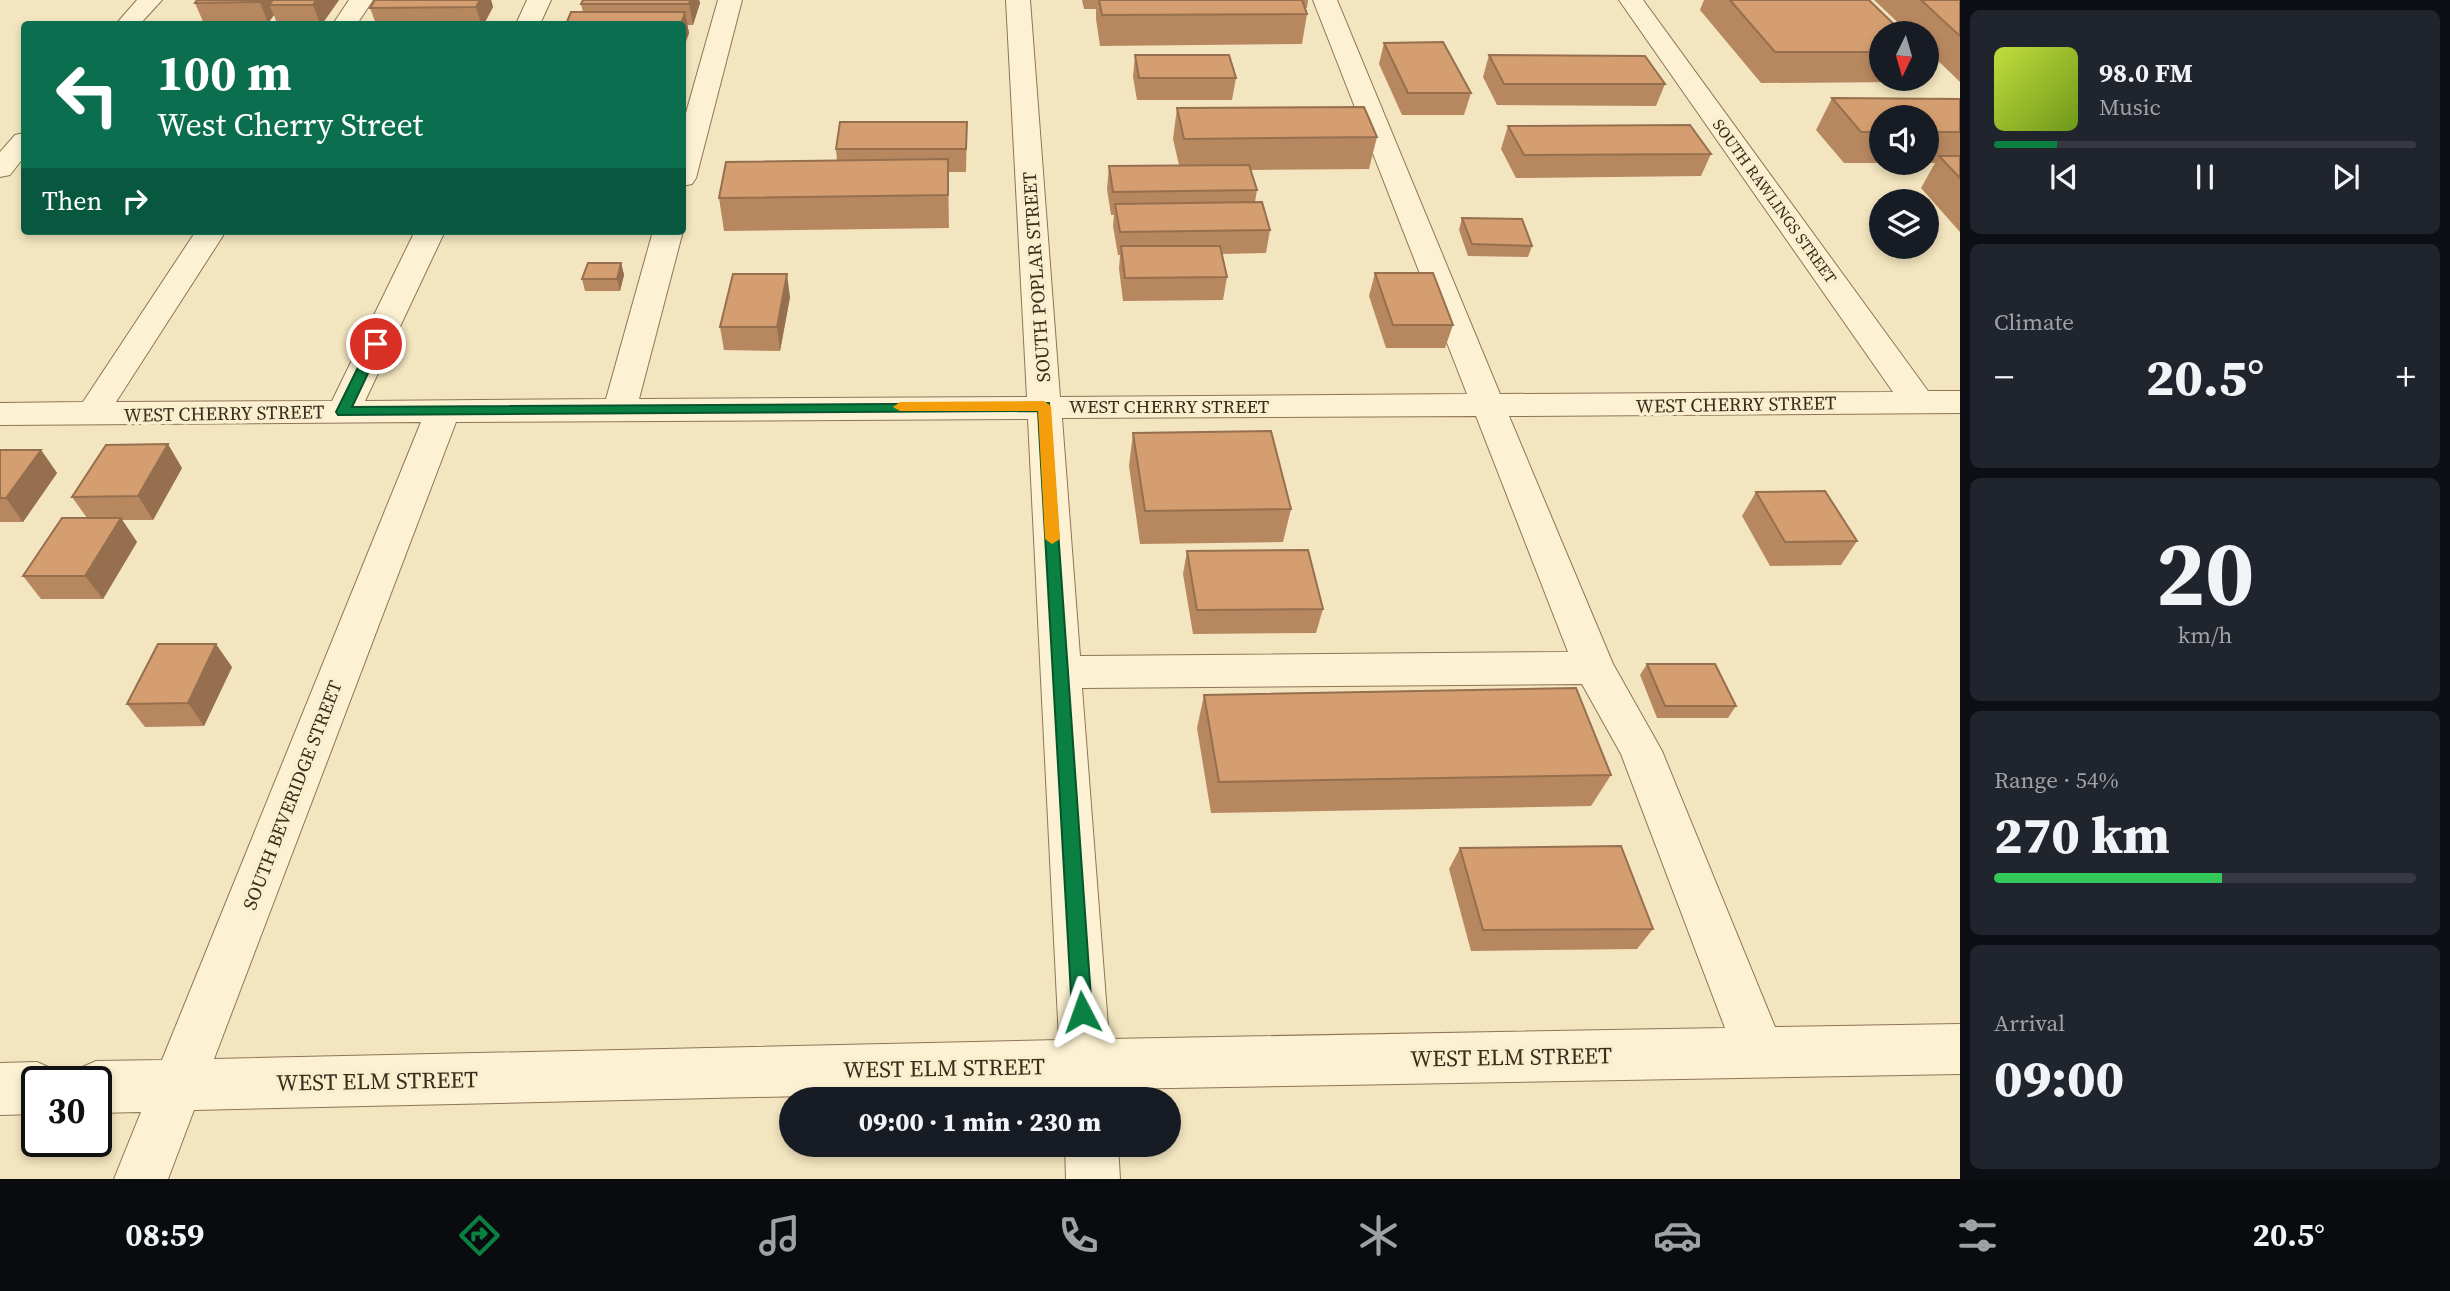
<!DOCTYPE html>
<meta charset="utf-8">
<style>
:root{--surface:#171b24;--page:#20242c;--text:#f1f3f6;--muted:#9ea1a6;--line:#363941;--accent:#0b8043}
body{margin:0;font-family:"Source Serif 4",serif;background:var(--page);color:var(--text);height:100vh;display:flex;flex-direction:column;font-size:26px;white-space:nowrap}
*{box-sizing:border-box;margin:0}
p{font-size:23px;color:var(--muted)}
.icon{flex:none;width:38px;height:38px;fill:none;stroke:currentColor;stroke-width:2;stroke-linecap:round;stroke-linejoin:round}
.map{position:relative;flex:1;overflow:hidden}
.panel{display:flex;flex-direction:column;gap:10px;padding:10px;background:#0d0f14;width:490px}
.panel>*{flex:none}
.top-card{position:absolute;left:21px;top:21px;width:665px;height:214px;border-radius:7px;box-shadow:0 4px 10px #0003;background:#0b6e4f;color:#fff;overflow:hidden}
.needle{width:46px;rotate:185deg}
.controls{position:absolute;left:1869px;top:21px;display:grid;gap:14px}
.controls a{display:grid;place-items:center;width:70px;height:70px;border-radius:50%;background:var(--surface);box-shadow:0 4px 10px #0003;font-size:35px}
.speed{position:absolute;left:21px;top:1066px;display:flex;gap:14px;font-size:35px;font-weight:700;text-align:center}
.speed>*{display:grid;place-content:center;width:91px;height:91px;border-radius:50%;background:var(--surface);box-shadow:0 4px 10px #0003;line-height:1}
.speed .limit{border:4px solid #111;border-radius:10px;background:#fff;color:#111}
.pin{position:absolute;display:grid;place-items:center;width:60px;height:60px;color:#fff;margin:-30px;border:4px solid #fff;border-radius:50%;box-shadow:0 2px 7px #0007}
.me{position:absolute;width:77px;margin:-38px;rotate:356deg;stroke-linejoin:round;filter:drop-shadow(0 0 5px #0008)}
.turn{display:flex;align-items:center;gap:24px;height:147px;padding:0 21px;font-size:32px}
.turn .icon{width:91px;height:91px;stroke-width:2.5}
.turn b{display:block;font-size:49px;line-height:60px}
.then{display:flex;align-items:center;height:66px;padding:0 21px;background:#0003;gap:14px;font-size:26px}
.big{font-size:52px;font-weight:800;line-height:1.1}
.panel .tile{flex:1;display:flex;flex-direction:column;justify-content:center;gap:10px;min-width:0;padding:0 24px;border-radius:10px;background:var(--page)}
.panel .dial{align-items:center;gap:0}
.dial b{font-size:91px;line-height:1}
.song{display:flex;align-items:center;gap:21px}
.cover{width:84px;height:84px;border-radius:10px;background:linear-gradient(135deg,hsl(70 70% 55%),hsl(80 70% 35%))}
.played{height:7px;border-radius:4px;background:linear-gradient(90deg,var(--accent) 15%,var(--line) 15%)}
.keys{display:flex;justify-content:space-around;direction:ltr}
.heat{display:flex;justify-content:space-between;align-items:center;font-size:38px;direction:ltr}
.charge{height:10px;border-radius:5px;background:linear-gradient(90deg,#34c759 54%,var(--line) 0)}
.trip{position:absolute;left:779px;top:1087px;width:402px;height:70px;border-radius:35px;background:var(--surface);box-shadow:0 4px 10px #0003;font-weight:800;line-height:70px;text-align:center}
.menu{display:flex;height:112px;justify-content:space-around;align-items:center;background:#090b0e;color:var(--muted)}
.menu .icon{width:49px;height:49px}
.menu .on{color:var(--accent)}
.menu b{font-size:32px;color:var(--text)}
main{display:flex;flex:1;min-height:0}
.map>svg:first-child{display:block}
</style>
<main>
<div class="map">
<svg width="1960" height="1179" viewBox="0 0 1960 1179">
<rect width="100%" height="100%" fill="#f3e5bf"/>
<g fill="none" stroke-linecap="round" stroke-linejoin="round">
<defs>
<g id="minor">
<path d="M 137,0 L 162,0 L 140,24 L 116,24 Z"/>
<path d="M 349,0 L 373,0 L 357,24 L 333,24 Z"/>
<path d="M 527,0 L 551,0 L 540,24 L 516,24 Z"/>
<path d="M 718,0 L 742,0 L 696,178 L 692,184 L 682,186 L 682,127 Z"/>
<path d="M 1006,0 L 1030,0 L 1060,397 L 1467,394 L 1313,0 L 1337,0 L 1500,394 L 1893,392 L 1619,0 L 1643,0 L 1928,391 L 1960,391 L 1960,413 L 1509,416 L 1613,664 L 1662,751 L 1775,1027 L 1960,1024 L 1960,1074 L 1113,1089 L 1114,1099 L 1062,1099 L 1062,1090 L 194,1110 L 168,1179 L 114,1179 L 141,1112 L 96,1113 L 96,1082 L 73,1082 L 78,1069 L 96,1061 L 162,1060 L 421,422 L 0,425 L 0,403 L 83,402 L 196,231 L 226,231 L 116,402 L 332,401 L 415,231 L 445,231 L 365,401 L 606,399 L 653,231 L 683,231 L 639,399 L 1027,397 ZM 1476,416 L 1568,652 L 1080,656 L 1062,418 ZM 1028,419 L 1059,1040 L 214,1059 L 456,422 ZM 1582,684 L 1621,754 L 1725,1028 L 1109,1039 L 1082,688 Z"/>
<path d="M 24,133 L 24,157 L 10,175 L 0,177 L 0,152 L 15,135 Z"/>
<path d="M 37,1062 L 55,1070 L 60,1082 L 37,1082 L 37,1114 L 0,1115 L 0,1063 Z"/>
<path d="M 1065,1144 L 1118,1144 L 1120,1179 L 1066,1179 Z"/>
</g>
</defs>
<!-- minor casing -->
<use href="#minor" stroke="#8e7555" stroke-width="2"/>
<!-- minor -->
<use href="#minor" fill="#fcf2d3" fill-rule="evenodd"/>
</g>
<!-- wall -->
<g fill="#b78860" fill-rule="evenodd">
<path d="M 197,0 L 339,0 L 322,24 L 277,24 L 274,15 L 268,23 L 204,24 L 195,3 Z"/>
<path d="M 375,0 L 491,0 L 493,7 L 484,24 L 376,24 L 370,8 Z"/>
<path d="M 583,0 L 699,0 L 700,3 L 693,25 L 687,25 L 689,33 L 682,52 L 682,24 L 583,12 L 581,4 Z"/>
<path d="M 1082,0 L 1308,0 L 1307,8 L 1305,8 L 1307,14 L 1302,44 L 1100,46 L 1096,19 L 1096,9 L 1084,9 Z"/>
<path d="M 1704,0 L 1869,0 L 1881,33 L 1881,79 L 1907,79 L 1905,82 L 1761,83 L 1700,10 Z"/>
<path d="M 1874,0 L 1960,0 L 1960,82 L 1927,50 L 1927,33 L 1909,33 Z"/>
<path d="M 1384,43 L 1471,93 L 1464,115 L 1402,115 L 1379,64 Z"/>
<path d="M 1135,55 L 1236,78 L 1232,100 L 1137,100 L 1133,77 Z"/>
<path d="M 1489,55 L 1665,84 L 1656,106 L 1497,105 L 1483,77 Z"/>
<path d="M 1832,98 L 1960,99 L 1960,232 L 1921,188 L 1935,163 L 1844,163 L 1816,130 ZM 1881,117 L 1927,117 L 1927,163 L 1881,163 Z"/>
<path d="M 1177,108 L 1377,137 L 1369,169 L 1251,170 L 1257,190 L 1255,202 L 1270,230 L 1266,253 L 1222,254 L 1227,277 L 1223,300 L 1123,301 L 1119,269 L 1120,255 L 1118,255 L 1113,226 L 1114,215 L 1111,215 L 1107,189 L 1109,166 L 1179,165 L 1173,139 Z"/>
<path d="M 967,122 L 966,172 L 948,172 L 949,228 L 724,231 L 719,198 L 837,161 L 836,149 Z"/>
<path d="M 1508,126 L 1711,154 L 1701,176 L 1516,178 L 1501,149 Z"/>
<path d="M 1462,218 L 1532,246 L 1528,257 L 1468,256 L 1459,230 Z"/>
<path d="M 621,263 L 624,275 L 620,291 L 585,291 L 582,279 Z"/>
<path d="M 1375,273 L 1453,325 L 1445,348 L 1386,348 L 1369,296 Z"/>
<path d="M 790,297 L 780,351 L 724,350 L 720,327 Z"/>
<path d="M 1133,433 L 1291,509 L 1283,542 L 1140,544 L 1129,466 Z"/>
<path d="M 0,450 L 41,450 L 57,473 L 23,522 L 0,522 Z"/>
<path d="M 182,468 L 153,520 L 122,520 L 137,542 L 103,599 L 41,599 L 23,576 L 87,518 L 72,497 Z"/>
<path d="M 1756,492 L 1857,541 L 1841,565 L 1770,566 L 1742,516 Z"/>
<path d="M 1187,551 L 1323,609 L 1316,633 L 1193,634 L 1183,574 Z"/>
<path d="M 1647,664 L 1736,706 L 1728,718 L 1657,718 L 1640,675 Z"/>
<path d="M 232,667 L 204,726 L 145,727 L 127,704 Z"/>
<path d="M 1204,695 L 1611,775 L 1591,806 L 1211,813 L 1197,728 Z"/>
<path d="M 1460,848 L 1653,929 L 1637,949 L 1471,951 L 1449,869 Z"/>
</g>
<!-- shaded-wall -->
<g fill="#956f4e">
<path d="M 261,0 L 285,0 L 269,5 L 274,15 L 268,23 L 260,2 Z"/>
<path d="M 316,0 L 339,0 L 322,24 L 320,24 L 313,5 Z"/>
<path d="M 480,0 L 491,0 L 493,7 L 484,24 L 481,24 L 476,7 Z"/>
<path d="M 690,0 L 699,0 L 700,3 L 693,25 L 689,4 Z"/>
<path d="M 685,12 L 689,33 L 682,52 L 682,24 L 681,24 Z"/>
<path d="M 621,263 L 624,275 L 620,291 L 617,279 Z"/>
<path d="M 787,274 L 790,297 L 780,351 L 777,327 Z"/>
<path d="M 168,444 L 182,468 L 153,520 L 138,496 Z"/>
<path d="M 41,450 L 57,473 L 23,522 L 6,498 Z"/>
<path d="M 121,518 L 137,542 L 103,599 L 85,576 Z"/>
<path d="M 216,644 L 232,667 L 204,726 L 188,703 Z"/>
</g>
<!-- building -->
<g fill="#d59e70" stroke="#956f4e" stroke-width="2">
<path d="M 197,0 L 261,0 L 260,2 L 195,3 Z"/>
<path d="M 273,0 L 316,0 L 313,5 L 269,5 Z"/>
<path d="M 375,0 L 480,0 L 476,7 L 370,8 Z"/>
<path d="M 583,0 L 690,0 L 689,4 L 581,4 Z"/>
<path d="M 1099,0 L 1302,0 L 1307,14 L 1102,15 Z"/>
<path d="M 1730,0 L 1869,0 L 1903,33 L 1881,33 L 1881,52 L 1775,52 Z"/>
<path d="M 1921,0 L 1960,0 L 1960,36 Z"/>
<path d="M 571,12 L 685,12 L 681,24 L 566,24 Z"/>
<path d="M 1443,42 L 1471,93 L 1408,93 L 1384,43 Z"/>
<path d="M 1135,55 L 1229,55 L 1236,78 L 1139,78 Z"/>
<path d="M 1489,55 L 1645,56 L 1665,84 L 1504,84 Z"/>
<path d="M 1832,98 L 1960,99 L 1960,132 L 1927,132 L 1927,117 L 1881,117 L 1881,132 L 1861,132 Z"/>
<path d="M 1364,107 L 1377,137 L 1184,139 L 1177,108 Z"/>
<path d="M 840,122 L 967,122 L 966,149 L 836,149 Z"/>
<path d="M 1690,125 L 1711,154 L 1524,155 L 1508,126 Z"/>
<path d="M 1939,156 L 1960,156 L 1960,178 Z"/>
<path d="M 948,159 L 948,195 L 719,198 L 726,162 Z"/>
<path d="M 1249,165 L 1257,190 L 1113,192 L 1109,166 Z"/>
<path d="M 1262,202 L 1270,230 L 1120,232 L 1115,204 Z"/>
<path d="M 1462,218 L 1522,219 L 1532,246 L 1472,244 Z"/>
<path d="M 1121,246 L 1220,246 L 1227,277 L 1125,278 Z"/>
<path d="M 588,263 L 621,263 L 617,279 L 582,279 Z"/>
<path d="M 1375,273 L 1433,273 L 1453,325 L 1393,325 Z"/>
<path d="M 733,274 L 787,274 L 777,327 L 720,327 Z"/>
<path d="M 1271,431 L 1291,509 L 1145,511 L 1133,433 Z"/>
<path d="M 168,444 L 138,496 L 72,497 L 106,445 Z"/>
<path d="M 0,450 L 41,450 L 6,498 L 0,498 Z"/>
<path d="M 1825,491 L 1857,541 L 1785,542 L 1756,492 Z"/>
<path d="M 62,518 L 121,518 L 85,576 L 23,576 Z"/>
<path d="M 1308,550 L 1323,609 L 1197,610 L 1187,551 Z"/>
<path d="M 158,644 L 216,644 L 188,703 L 127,704 Z"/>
<path d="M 1647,664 L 1715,664 L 1736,706 L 1665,706 Z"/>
<path d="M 1576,688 L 1611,775 L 1219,782 L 1204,695 Z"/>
<path d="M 1621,846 L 1653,929 L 1483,930 L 1460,848 Z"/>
</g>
<!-- route -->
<path fill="#0b8043" stroke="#07532c" stroke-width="2" d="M 371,341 L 382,344 L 352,407 L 1049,403 L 1092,1012 L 1089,1019 L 1082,1022 L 1075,1019 L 1072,1012 L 1038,411 L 338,415 L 336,412 Z"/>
<!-- slow -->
<path fill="#f59e0b" d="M 1044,401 L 1051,406 L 1060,539 L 1052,544 L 1045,539 L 1038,411 L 900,411 L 893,407 L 900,402 Z"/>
<g text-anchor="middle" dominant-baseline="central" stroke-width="7" stroke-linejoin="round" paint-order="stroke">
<!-- far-street labels -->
<g font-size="16" fill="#3b2c1b" stroke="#f9efcf">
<text transform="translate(1775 201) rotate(54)">SOUTH RAWLINGS STREET</text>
</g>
<!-- street labels -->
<g font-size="19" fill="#3b2c1b" stroke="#f9efcf">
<text transform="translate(1036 277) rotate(-94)">SOUTH POPLAR STREET</text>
<text transform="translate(1736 404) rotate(-1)">WEST CHERRY STREET</text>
<text x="1169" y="406">WEST CHERRY STREET</text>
<text transform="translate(224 413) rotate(-1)">WEST CHERRY STREET</text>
<text transform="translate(292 795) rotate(-69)">SOUTH BEVERIDGE STREET</text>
</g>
<!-- near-street labels -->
<g font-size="23" fill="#3b2c1b" stroke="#f9efcf">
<text transform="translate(1511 1057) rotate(-1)">WEST ELM STREET</text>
<text transform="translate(944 1068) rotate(-1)">WEST ELM STREET</text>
<text transform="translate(377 1081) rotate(-1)">WEST ELM STREET</text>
</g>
</g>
</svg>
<div class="controls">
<a><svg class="needle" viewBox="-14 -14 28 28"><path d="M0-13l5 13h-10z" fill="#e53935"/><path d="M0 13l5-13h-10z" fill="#9ea1a6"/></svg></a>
<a><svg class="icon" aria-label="sound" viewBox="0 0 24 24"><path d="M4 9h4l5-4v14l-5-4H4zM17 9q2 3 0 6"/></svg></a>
<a><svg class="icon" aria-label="layers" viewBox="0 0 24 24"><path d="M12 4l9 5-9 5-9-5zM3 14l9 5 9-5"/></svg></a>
</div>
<div class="speed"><div class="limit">30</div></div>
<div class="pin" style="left:376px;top:344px;background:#d93025"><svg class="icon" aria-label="arrive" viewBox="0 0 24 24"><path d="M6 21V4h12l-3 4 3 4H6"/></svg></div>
<svg class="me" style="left:1082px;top:1012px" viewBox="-20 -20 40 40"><path d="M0-17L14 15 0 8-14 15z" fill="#0b8043" stroke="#fff" stroke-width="4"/></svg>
<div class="trip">09:00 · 1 min · 230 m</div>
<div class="top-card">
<div class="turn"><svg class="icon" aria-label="left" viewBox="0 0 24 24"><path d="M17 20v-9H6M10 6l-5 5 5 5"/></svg><div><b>100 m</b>West Cherry Street</div></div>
<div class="then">Then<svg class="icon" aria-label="right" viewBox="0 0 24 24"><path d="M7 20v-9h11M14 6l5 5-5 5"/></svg></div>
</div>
</div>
<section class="panel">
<div class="tile">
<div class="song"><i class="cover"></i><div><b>98.0 FM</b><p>Music</p></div></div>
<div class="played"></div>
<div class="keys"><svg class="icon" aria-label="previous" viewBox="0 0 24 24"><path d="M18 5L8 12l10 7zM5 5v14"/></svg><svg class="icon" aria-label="pause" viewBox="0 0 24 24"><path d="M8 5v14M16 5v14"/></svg><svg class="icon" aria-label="next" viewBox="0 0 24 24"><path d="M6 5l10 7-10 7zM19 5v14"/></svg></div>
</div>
<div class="tile"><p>Climate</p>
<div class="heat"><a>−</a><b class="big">20.5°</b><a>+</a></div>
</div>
<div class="tile dial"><b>20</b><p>km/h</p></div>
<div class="tile"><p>Range · 54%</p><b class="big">270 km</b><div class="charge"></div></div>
<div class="tile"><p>Arrival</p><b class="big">09:00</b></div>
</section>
</main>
<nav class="menu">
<b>08:59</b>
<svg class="icon on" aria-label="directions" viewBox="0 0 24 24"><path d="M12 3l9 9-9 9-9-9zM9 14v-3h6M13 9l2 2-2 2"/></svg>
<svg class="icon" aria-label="music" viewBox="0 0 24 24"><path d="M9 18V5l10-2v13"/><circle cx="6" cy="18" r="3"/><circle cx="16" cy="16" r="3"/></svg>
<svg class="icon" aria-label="phone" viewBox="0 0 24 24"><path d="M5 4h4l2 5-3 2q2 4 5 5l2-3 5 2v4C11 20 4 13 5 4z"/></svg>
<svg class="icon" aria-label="climate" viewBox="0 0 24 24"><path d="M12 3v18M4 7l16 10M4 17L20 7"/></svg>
<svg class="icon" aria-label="car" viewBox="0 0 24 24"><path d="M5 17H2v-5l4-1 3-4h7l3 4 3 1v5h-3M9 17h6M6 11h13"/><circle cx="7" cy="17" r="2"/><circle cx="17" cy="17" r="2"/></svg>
<svg class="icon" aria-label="filters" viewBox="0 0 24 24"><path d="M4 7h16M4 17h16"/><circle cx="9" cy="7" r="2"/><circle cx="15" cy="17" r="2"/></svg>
<b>20.5°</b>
</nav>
